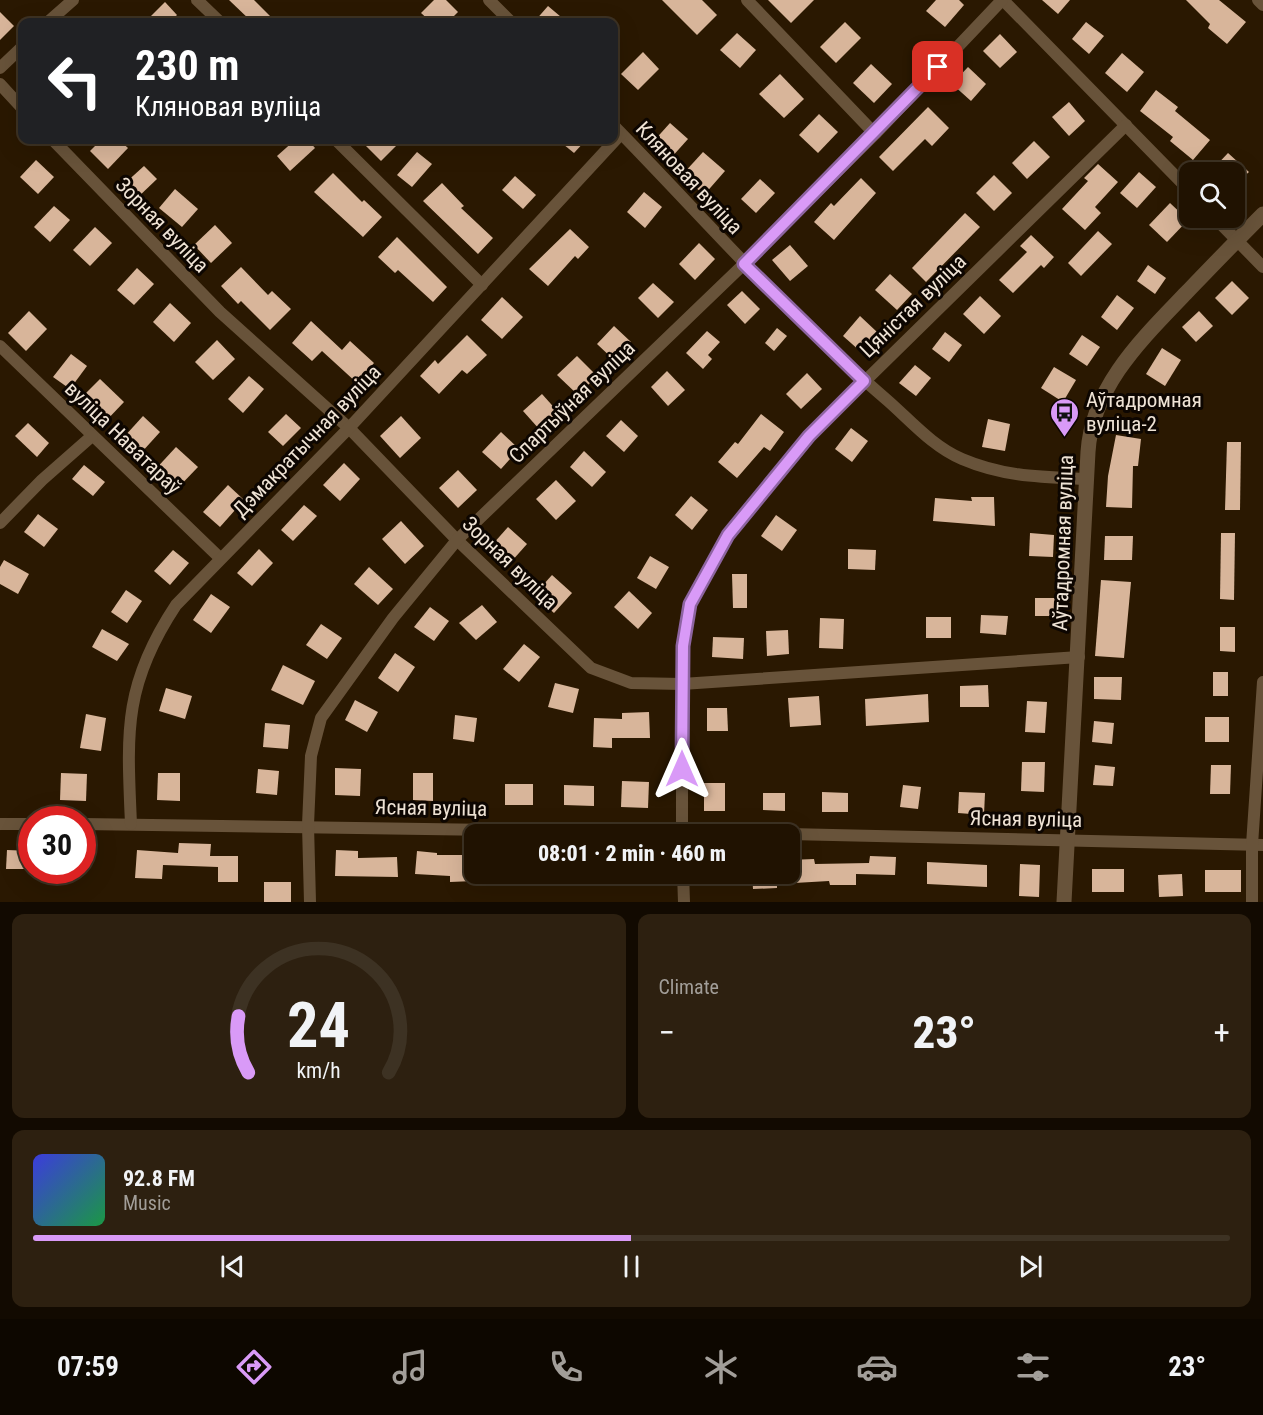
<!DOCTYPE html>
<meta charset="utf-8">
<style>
:root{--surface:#201201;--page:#2d2010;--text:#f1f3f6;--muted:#a29e99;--line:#3d3223;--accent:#d99af7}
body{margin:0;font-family:"Roboto Condensed",sans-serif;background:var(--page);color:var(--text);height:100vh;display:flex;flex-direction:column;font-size:22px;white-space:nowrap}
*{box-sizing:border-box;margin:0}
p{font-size:20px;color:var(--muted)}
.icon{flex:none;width:33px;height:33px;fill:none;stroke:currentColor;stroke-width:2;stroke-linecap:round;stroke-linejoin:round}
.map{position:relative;height:902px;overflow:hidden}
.sheet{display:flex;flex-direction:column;gap:12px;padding:12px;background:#120a01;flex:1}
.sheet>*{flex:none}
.hud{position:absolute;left:18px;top:18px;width:600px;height:126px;border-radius:12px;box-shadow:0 6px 24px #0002,0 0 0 2px var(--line);background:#202124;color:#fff;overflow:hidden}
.controls{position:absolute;left:1179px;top:162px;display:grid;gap:12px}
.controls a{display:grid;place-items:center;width:66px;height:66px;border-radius:12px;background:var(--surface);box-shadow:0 6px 24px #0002,0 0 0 2px var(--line);font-size:30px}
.speed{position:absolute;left:18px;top:806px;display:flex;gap:12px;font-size:30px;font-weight:700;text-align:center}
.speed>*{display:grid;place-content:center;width:78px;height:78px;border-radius:50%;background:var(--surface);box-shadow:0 6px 24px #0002,0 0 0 2px var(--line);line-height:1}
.speed .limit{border:9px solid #d22;background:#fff;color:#111}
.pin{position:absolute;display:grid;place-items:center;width:51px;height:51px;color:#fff;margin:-26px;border-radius:12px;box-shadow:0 3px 9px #0006}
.me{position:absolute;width:66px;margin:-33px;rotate:0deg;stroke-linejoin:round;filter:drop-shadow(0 0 4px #0008)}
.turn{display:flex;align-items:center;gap:21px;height:126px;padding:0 18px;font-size:27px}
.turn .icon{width:78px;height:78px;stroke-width:2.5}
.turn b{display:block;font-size:42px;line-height:51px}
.big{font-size:45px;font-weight:800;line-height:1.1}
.sheet .widget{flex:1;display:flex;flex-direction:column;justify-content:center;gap:9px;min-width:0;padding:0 21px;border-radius:12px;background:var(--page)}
.sheet .dial{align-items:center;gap:0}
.dial svg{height:156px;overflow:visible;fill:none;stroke:var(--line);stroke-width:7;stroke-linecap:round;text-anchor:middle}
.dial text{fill:var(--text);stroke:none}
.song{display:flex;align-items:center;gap:18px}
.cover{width:72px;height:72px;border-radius:9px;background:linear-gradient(135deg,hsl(240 70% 55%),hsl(140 70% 35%))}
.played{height:6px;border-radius:3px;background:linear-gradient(90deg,var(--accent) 50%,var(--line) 50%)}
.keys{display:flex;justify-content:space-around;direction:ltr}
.heat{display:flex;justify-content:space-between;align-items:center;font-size:33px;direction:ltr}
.sheet .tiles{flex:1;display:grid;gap:12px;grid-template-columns:1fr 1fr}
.widget:last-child{grid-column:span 2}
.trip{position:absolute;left:464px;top:824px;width:336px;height:60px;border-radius:12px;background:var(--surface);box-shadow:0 6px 24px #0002,0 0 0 2px var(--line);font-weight:800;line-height:60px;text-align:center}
.dock{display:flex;height:96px;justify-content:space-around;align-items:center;background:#0d0700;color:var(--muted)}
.dock .icon{width:42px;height:42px}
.dock .current{color:var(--accent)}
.dock b{font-size:27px;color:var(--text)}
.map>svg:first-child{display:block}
</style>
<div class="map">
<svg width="1263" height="902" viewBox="0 0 1263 902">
<rect width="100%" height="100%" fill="#2a1801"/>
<!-- building -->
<g fill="#d8b59a">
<path d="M 229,0 L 254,0 L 276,22 L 252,22 Z"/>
<path d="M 434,0 L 446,0 L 458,12 L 448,22 L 431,22 L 421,13 Z"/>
<path d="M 662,0 L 702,0 L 717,15 L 697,35 Z"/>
<path d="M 768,0 L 814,0 L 791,23 Z"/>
<path d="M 936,0 L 959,0 L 964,5 L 945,27 L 926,11 Z"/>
<path d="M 1042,0 L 1070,0 L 1058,14 Z"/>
<path d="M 1186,0 L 1219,0 L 1246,22 L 1227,44 L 1208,28 L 1210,24 Z"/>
<path d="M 165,2 L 177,15 L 170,22 L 145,22 Z"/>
<path d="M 548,6 L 567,22 L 534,22 Z"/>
<path d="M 0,12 L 14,26 L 0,40 Z"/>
<path d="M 845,22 L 861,38 L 836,63 L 820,47 Z"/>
<path d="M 1086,22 L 1104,36 L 1089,54 L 1072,39 Z"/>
<path d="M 737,33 L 756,50 L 740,68 L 720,50 Z"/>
<path d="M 1000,34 L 1017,52 L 1000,68 L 983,51 Z"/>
<path d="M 643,52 L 659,69 L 638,90 L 621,74 Z"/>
<path d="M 1122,53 L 1144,72 L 1127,92 L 1105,73 Z"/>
<path d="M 871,64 L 892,84 L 874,103 L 853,83 Z"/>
<path d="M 968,67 L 986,84 L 971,101 L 952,84 Z"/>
<path d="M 780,74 L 804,99 L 784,118 L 759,94 Z"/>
<path d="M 1156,90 L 1178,107 L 1175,111 L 1210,140 L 1193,160 L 1170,141 L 1173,137 L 1140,111 Z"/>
<path d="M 1069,102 L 1085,121 L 1069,136 L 1052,117 Z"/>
<path d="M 928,107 L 949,128 L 932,146 L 925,139 L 893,171 L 879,157 Z"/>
<path d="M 819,114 L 838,132 L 818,153 L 799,135 Z"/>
<path d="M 670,123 L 688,139 L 670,159 L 652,143 Z"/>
<path d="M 101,140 L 119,140 L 128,148 L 108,169 L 90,151 Z"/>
<path d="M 295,140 L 308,140 L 315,148 L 290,171 L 277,156 Z"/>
<path d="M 370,140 L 402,140 L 381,161 L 365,145 Z"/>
<path d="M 558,140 L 586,140 L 574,153 Z"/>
<path d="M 1034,141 L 1050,157 L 1027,179 L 1012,163 Z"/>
<path d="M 417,152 L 432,164 L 412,187 L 397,175 Z"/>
<path d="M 703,152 L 725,171 L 704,195 L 682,175 Z"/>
<path d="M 1228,153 L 1249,172 L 1234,185 L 1234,172 L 1210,172 Z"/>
<path d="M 36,160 L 54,177 L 38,194 L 20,177 Z"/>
<path d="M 1098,164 L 1118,182 L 1095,207 L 1101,213 L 1085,230 L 1062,209 L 1088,181 L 1084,178 Z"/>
<path d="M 144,166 L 157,179 L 136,199 L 123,185 Z"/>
<path d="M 1139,172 L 1156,187 L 1137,208 L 1120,193 Z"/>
<path d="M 333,173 L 362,202 L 364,200 L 382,217 L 363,237 L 314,192 Z"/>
<path d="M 994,175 L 1012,193 L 994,211 L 976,193 Z"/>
<path d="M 515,176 L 536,195 L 523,209 L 502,190 Z"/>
<path d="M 861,178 L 876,193 L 834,240 L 814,222 L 831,203 L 834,206 Z"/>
<path d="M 760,179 L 775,193 L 756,213 L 741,199 Z"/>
<path d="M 442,183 L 464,206 L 461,208 L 493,238 L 478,254 L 423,201 Z"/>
<path d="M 175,189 L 198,209 L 182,227 L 159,208 Z"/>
<path d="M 644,192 L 662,207 L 645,228 L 627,212 Z"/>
<path d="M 1170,203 L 1188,220 L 1167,242 L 1149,225 Z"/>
<path d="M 54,206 L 70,220 L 50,242 L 34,227 Z"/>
<path d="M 965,213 L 980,227 L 926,282 L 912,268 Z"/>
<path d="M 215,225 L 232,243 L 211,263 L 194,245 Z"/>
<path d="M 95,227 L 112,243 L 90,266 L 73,250 Z"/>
<path d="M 570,229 L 589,247 L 578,259 L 575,256 L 548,286 L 529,269 Z"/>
<path d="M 1098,231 L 1112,244 L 1081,276 L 1068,263 Z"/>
<path d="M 1031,235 L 1054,257 L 1044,268 L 1041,265 L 1013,293 L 999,280 L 1027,252 L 1020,246 Z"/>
<path d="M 397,237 L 447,287 L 433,302 L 398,270 L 395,273 L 378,257 Z"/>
<path d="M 699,243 L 715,259 L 695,280 L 679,264 Z"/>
<path d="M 790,245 L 808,266 L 790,281 L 772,260 Z"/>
<path d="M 1148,265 L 1166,278 L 1155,294 L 1137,281 Z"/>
<path d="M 241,267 L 268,295 L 272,291 L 291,309 L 270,330 L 241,301 L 238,304 L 221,286 Z"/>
<path d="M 137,268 L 154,284 L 134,305 L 117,290 Z"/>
<path d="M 890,274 L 912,294 L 897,310 L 875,290 Z"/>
<path d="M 1232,281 L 1249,298 L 1232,315 L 1215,298 Z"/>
<path d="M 653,283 L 674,302 L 658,318 L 638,298 Z"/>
<path d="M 742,291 L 760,309 L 745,324 L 727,305 Z"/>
<path d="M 1117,295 L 1134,308 L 1117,330 L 1101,317 Z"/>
<path d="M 980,296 L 1001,316 L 984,334 L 963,314 Z"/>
<path d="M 502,297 L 523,317 L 502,339 L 481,320 Z"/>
<path d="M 170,303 L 191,323 L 174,342 L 153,322 Z"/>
<path d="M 29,311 L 47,329 L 26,351 L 8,333 Z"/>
<path d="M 1199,311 L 1213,326 L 1196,342 L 1182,327 Z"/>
<path d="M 860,316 L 877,332 L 860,351 L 843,336 Z"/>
<path d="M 311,321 L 342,350 L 350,341 L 374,363 L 357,383 L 322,351 L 312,361 L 292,343 Z"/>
<path d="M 614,326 L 631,342 L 614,360 L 597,344 Z"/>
<path d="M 777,328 L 787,336 L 774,351 L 765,343 Z"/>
<path d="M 707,331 L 720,342 L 708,355 L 712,359 L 703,369 L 686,353 Z"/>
<path d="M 945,332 L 962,345 L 949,362 L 932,349 Z"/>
<path d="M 467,335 L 487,355 L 467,374 L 462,370 L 439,394 L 420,376 L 435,360 L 438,364 Z"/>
<path d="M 1082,335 L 1100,347 L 1087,366 L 1069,354 Z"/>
<path d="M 217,340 L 235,359 L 213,380 L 195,362 Z"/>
<path d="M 1162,348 L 1181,360 L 1165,386 L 1146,374 Z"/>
<path d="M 71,354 L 87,366 L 70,389 L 53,377 Z"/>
<path d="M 577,356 L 597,376 L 578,395 L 557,375 Z"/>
<path d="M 915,365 L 931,378 L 916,396 L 899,383 Z"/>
<path d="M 1054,367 L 1076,380 L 1063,402 L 1041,388 Z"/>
<path d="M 667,371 L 685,390 L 668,406 L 651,387 Z"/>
<path d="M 807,373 L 822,389 L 801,409 L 786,394 Z"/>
<path d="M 249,376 L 264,389 L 243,413 L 228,399 Z"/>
<path d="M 100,379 L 124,402 L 104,423 L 80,399 Z"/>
<path d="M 542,394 L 559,413 L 540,430 L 523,411 Z"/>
<path d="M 286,414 L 301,428 L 283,446 L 268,432 Z"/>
<path d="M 761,414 L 784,432 L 770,451 L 764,447 L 737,478 L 718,462 L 735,442 L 738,444 Z"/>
<path d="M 143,416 L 160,432 L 141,453 L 124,437 Z"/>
<path d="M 401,416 L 421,438 L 400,458 L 380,436 Z"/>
<path d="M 988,419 L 1010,424 L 1005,451 L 982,447 Z"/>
<path d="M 621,420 L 638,436 L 624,452 L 606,436 Z"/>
<path d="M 28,423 L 49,443 L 37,457 L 15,436 Z"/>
<path d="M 851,428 L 868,441 L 852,462 L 835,449 Z"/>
<path d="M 501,432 L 519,449 L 501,469 L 482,452 Z"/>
<path d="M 1116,435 L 1141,439 L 1138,466 L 1133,466 L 1132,508 L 1106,507 L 1108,476 Z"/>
<path d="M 1227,442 L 1241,442 L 1240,510 L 1225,510 Z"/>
<path d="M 176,447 L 198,467 L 173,493 L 152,473 Z"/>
<path d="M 584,451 L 606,472 L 592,487 L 570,467 Z"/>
<path d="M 344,463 L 360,479 L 340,501 L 323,485 Z"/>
<path d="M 84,465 L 105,482 L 93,496 L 72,479 Z"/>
<path d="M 458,470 L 477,490 L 458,508 L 439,488 Z"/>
<path d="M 556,480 L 576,501 L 556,520 L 536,499 Z"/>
<path d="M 228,485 L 244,500 L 220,527 L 203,512 Z"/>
<path d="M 691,496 L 708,510 L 692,530 L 675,515 Z"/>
<path d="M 971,497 L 994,497 L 995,526 L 933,521 L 935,498 L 972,501 Z"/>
<path d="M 304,505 L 317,516 L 293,541 L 281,530 Z"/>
<path d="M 38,514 L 58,529 L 44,547 L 24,532 Z"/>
<path d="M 776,515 L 797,530 L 782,551 L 761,536 Z"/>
<path d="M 401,521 L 424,546 L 405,564 L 382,539 Z"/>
<path d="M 508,527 L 527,544 L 511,562 L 492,545 Z"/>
<path d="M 1030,533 L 1054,535 L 1053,557 L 1029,556 Z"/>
<path d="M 1221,533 L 1235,533 L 1234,600 L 1220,599 Z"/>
<path d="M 1105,536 L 1133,536 L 1132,560 L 1104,560 Z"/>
<path d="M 259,549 L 273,563 L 252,586 L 237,573 Z"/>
<path d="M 848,549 L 876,550 L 875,570 L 848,569 Z"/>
<path d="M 173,550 L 189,563 L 170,585 L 154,571 Z"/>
<path d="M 650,556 L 669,567 L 656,589 L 637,578 Z"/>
<path d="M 4,560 L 29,574 L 18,594 L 0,584 L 0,567 Z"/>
<path d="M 369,567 L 393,589 L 378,605 L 354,584 Z"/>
<path d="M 732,574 L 747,574 L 747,608 L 733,608 Z"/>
<path d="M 552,575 L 572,593 L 554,613 L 534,595 Z"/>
<path d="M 1101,580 L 1131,582 L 1124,658 L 1095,656 Z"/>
<path d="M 126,590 L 142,601 L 127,623 L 111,612 Z"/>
<path d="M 629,591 L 652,613 L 638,629 L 614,607 Z"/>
<path d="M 211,594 L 230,607 L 211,633 L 193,620 Z"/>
<rect x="1035" y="598" width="27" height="18"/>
<path d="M 482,605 L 497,622 L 476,640 L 459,623 Z"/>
<path d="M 430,607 L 449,621 L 434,641 L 414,627 Z"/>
<path d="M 981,615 L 1008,616 L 1006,635 L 980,633 Z"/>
<rect x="926" y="617" width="25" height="21"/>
<path d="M 820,618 L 844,619 L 843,649 L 819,648 Z"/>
<path d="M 321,624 L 342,638 L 327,659 L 306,645 Z"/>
<path d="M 1220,627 L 1235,627 L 1235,652 L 1220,651 Z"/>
<path d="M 102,629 L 129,644 L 117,661 L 92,647 Z"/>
<path d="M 788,630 L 789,654 L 767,656 L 766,631 Z"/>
<path d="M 713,637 L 744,638 L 743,659 L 712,657 Z"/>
<path d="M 524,644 L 540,657 L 519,682 L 503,669 Z"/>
<path d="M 395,653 L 415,667 L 398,692 L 378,678 Z"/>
<path d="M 283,665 L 315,681 L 303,705 L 271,690 Z"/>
<rect x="1213" y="672" width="15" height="24"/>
<path d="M 1094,677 L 1122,677 L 1121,700 L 1094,699 Z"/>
<path d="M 555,683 L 579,689 L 573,713 L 548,707 Z"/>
<path d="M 988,685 L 989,707 L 960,707 L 960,686 Z"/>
<path d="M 166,688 L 192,696 L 185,719 L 159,711 Z"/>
<path d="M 928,694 L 929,722 L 866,726 L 865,699 Z"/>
<path d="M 819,696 L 821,725 L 790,727 L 788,698 Z"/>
<path d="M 355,700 L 378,712 L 367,732 L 345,720 Z"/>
<path d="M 1027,701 L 1047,702 L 1045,733 L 1025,732 Z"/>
<path d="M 707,708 L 727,708 L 728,731 L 707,731 Z"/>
<path d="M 649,712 L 650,738 L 612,738 L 612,748 L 593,747 L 594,718 L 622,719 L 622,713 Z"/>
<path d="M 86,714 L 106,718 L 101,751 L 80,748 Z"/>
<path d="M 455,715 L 477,718 L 474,742 L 453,739 Z"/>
<rect x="1205" y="717" width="24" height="25"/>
<path d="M 1094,721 L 1114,723 L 1112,744 L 1092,742 Z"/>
<path d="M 265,723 L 290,725 L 288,749 L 263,747 Z"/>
<path d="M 1022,762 L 1045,762 L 1044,792 L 1021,791 Z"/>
<path d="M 1095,765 L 1115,767 L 1113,786 L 1093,785 Z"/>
<path d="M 1211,765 L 1231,765 L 1230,794 L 1210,794 Z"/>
<path d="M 335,768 L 361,769 L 360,796 L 335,795 Z"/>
<path d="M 258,769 L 279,771 L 277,795 L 256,793 Z"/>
<path d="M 61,773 L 87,774 L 86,801 L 60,800 Z"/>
<path d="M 158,773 L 180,773 L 180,801 L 157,800 Z"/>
<path d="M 413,773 L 433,773 L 433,801 L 413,800 Z"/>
<path d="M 622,781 L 649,782 L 648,808 L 621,807 Z"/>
<rect x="704" y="783" width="21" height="28"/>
<rect x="505" y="784" width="28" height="21"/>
<path d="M 564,785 L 594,786 L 594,806 L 564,805 Z"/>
<path d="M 903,785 L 921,787 L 918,809 L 900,807 Z"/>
<path d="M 822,792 L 848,793 L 848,812 L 822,812 Z"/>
<path d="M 959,792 L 985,793 L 984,815 L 958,813 Z"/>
<path d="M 763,793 L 785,793 L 785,811 L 763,810 Z"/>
<path d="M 179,843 L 211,844 L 210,856 L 238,856 L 238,882 L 218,882 L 218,867 L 163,865 L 162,879 L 135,878 L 137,850 L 178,853 Z"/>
<path d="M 7,850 L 32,851 L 32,869 L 6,869 Z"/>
<path d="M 336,850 L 358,851 L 358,858 L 397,857 L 398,877 L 335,876 Z"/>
<path d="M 417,851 L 437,853 L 437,855 L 474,855 L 474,881 L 450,882 L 450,876 L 415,874 Z"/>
<path d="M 870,856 L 896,857 L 895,875 L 856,874 L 856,885 L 830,885 L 829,881 L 777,884 L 777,888 L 753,889 L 752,873 L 789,873 L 789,860 L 814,859 L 815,864 L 869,863 Z"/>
<path d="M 927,862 L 987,865 L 987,887 L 927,884 Z"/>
<path d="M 1020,864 L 1040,865 L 1039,897 L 1019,896 Z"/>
<rect x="1092" y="869" width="32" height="23"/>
<rect x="1205" y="870" width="36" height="22"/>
<path d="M 1182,874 L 1183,896 L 1159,897 L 1158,875 Z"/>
<rect x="264" y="882" width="27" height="20"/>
</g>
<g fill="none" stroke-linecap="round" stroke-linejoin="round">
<!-- minor -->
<g stroke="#68533a" stroke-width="12">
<path d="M 197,0 L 220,22"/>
<path d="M 489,0 L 511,22"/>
<path d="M 747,0 L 875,134"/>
<path d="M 1003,0 L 1190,191"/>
<path d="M 1258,0 L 1263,5"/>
<path d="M 48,22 L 73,0"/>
<path d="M 0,68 L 22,47"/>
<path d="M 0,84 L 22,108"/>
<path d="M 614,126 C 704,218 789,316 887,400 C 910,420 933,447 962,459 C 1004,477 1042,477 1087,479"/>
<path d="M 53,140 L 220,312 L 349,428 L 457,540 L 591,668 L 631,683 L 682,684 L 1079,657"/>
<path d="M 336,140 L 482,285"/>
<path d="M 1215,218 L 1263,267"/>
<path d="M 0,346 L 220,558"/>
<path d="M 0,523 L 42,480 L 92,436"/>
<path d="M 0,824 L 32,824"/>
<path d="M 82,824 L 779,834"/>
<path d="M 131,824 C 127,732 123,685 176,605 L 349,428 L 621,134"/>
<path d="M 682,834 L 682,684 L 683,646 L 690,604 L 728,535 L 809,436 L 1126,125"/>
<path d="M 789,834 L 1263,845"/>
<path d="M 683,873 L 684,902"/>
<path d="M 310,902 L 308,825 L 311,756 L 321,718 L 393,618 L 457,540 L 744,264 L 875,134 L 1002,0"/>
<path d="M 1252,902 L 1252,845 L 1263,682"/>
</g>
<!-- tertiary -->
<path stroke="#68533a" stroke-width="15" d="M 1064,902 L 1088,452 C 1092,386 1143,338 1186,293 C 1212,266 1237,240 1263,214"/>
</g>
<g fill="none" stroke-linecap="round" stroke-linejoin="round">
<defs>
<path id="route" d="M 682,769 L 683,646 L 690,604 L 728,535 L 809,436 L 864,381 L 744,264 L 938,67"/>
</defs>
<!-- route casing -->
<use href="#route" stroke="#8d64a1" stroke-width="15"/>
<!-- route -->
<use href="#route" stroke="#d99af7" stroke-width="10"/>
</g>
<!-- icons -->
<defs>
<symbol id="bus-pin" viewBox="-11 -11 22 30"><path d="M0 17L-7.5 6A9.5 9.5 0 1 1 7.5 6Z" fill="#d99af7" stroke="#0d0601"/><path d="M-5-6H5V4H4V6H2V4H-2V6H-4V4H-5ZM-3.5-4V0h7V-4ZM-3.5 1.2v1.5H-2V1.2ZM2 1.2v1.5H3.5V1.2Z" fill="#111"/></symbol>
</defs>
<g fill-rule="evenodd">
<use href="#bus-pin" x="1048" y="396" width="33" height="45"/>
</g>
<g text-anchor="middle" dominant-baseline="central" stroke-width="6" stroke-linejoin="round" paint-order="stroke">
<!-- street labels -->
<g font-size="21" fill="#efe3d5" stroke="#0d0601">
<text transform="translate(689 178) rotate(47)">Кляновая вуліца</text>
<text transform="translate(162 225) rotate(46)">Зорная вуліца</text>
<text transform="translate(913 306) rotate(-44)">Цяністая вуліца</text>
<text transform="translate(572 402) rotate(-44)">Спартыўная вуліца</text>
<text transform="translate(123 438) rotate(44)">вуліца Наватараў</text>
<text transform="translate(307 441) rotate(-46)">Дэмакратычная вуліца</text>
<text transform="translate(1063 543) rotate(-88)">Аўтадромная вуліца</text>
<text transform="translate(510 563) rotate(44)">Зорная вуліца</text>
<text transform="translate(431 808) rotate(1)">Ясная вуліца</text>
<text transform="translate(1026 819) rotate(1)">Ясная вуліца</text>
</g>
<!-- poi labels -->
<g font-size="21" fill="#efe3d5" stroke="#0d0601" text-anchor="start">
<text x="1086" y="400">Аўтадромная<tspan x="1086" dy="24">вуліца-2</tspan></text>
</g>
</g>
</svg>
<div class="controls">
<a><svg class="icon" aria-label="search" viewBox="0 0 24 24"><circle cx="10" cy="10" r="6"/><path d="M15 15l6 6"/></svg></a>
</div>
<div class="speed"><div class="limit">30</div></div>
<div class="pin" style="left:938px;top:67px;background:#d93025"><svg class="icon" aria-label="arrive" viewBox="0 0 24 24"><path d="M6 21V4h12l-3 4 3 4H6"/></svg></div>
<svg class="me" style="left:682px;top:769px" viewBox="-20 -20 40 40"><path d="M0-17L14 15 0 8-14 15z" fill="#d99af7" stroke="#fff" stroke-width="4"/></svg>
<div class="trip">08:01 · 2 min · 460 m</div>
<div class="hud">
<div class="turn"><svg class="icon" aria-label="left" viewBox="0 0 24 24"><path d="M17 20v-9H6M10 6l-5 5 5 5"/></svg><div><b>230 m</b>Кляновая вуліца</div></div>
</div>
</div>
<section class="sheet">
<div class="tiles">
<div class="widget dial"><svg viewBox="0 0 100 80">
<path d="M14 69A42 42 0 1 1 86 69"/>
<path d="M14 69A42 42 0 0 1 9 40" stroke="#d99af7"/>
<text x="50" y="56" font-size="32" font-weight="700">24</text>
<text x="50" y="72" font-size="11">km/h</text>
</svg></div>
<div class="widget"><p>Climate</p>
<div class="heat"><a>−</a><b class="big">23°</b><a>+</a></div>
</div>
<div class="widget">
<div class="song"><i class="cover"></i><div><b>92.8 FM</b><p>Music</p></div></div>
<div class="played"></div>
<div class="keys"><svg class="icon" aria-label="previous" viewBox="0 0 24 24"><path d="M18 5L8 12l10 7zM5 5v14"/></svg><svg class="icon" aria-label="pause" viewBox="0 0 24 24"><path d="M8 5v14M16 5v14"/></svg><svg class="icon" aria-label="next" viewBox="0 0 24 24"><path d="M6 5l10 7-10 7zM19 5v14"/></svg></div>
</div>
</div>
</section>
<nav class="dock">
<b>07:59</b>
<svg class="icon current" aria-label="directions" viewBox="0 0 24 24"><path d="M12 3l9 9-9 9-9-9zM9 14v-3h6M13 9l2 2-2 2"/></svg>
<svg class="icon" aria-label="music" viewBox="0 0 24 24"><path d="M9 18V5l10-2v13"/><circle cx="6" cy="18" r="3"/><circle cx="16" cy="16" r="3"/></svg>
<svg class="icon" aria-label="phone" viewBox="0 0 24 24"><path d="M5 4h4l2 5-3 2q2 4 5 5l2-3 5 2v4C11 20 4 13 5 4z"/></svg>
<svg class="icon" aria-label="climate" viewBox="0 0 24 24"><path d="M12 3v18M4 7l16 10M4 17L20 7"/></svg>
<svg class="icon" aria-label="car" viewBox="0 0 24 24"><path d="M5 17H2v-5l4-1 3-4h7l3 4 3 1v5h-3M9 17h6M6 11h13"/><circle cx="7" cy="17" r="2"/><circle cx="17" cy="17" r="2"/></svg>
<svg class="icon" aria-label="filters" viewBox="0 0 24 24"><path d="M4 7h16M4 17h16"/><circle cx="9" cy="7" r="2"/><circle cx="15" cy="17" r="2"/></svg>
<b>23°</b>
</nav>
